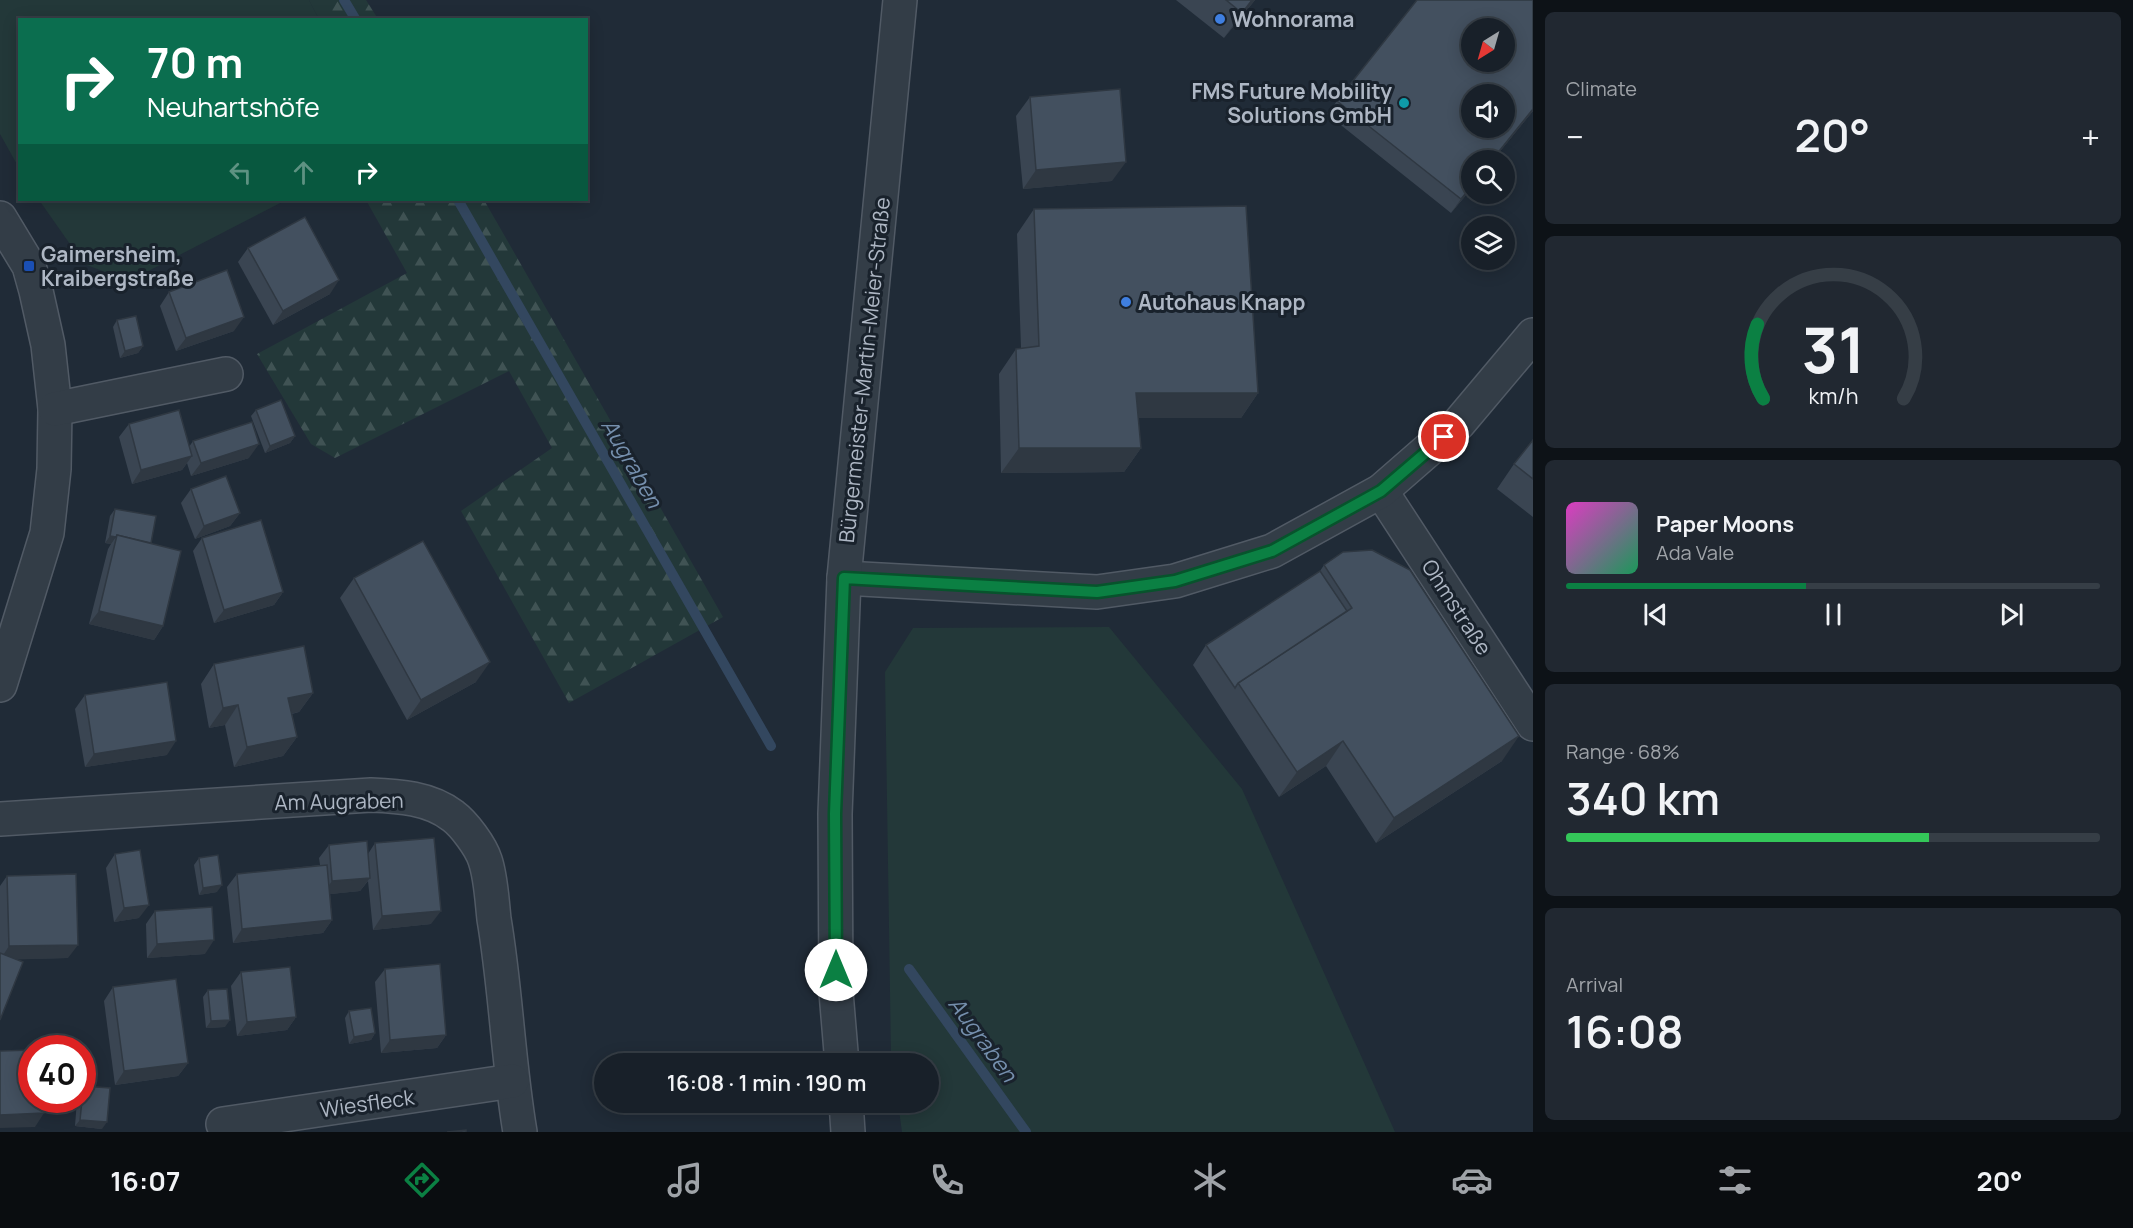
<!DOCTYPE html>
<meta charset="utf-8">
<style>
:root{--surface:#182029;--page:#212831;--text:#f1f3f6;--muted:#9fa3a8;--line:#363e46;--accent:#0b8043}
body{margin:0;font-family:Manrope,sans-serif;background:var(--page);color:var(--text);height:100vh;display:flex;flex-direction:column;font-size:22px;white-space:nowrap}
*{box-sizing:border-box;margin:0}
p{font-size:20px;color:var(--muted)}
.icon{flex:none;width:33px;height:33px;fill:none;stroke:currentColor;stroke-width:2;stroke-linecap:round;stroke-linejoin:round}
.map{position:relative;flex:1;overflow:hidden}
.panel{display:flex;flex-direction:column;gap:12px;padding:12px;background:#0d1217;width:600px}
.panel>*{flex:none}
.banner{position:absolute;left:18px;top:18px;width:570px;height:183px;border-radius:0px;box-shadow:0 3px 15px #0003,0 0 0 2px var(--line);background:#0b6e4f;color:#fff;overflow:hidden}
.needle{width:39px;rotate:217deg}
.tools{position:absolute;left:1461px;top:18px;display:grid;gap:12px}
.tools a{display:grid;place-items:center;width:54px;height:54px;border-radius:50%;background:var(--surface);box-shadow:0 3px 15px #0003,0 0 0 2px var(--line);font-size:30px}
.speed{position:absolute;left:18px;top:1035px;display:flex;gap:12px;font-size:30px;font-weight:700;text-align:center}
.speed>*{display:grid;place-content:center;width:78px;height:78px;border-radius:50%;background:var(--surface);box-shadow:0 3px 15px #0003,0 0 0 2px var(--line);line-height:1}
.speed .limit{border:9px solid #d22;background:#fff;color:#111}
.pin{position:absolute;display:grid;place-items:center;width:51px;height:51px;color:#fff;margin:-26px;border:3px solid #fff;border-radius:50%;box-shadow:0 2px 6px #0007}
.me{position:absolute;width:66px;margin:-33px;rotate:0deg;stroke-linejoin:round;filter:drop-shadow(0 0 4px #0008)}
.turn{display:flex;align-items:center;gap:21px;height:126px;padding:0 30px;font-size:27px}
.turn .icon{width:78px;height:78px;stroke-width:2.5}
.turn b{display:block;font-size:42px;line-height:51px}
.lanes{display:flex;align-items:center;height:57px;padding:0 30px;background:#0003;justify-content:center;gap:30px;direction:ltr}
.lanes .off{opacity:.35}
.big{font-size:45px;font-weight:600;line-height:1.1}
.panel .tile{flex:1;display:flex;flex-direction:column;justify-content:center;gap:9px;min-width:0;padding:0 21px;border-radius:9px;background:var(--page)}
.panel .dial{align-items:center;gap:0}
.dial svg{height:156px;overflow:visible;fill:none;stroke:var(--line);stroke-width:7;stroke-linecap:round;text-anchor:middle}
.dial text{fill:var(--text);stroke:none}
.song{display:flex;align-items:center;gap:18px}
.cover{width:72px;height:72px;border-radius:9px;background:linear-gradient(135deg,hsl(310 70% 55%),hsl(150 70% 35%))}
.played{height:6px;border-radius:3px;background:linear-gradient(90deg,var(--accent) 45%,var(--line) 45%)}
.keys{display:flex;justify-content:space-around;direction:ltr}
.heat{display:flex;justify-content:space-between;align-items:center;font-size:33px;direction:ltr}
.charge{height:9px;border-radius:4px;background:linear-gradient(90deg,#34c759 68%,var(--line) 0)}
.trip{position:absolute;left:594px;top:1053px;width:345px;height:60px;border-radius:30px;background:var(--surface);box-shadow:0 3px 15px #0003,0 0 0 2px var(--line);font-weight:600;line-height:60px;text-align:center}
.tab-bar{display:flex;height:96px;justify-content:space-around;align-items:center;background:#0a0d10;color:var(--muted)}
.tab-bar .icon{width:42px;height:42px}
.tab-bar .current{color:var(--accent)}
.tab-bar b{font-size:27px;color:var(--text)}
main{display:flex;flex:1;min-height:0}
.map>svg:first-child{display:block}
</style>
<main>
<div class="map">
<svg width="1533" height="1132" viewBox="0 0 1533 1132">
<defs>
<pattern id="forest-firs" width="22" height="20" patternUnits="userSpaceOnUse" patternTransform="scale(1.5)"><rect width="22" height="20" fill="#233839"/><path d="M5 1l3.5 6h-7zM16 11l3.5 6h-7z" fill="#405354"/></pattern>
</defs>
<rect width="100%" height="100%" fill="#202b37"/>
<!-- green -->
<g fill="#233839">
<path d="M 0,0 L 309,0 L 319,19 L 20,20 L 19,168 L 0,134 Z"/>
<path d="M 39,200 L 286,200 L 129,281 L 84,264 Z"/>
<path d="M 1109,627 L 1242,789 L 1395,1132 L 902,1132 L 898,1103 L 928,1102 L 928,1064 L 892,1063 L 891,1055 L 885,672 L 913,628 Z"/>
</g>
<!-- forest -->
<g fill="url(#forest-firs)">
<path d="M 309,0 L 366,0 L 378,19 L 319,19 Z"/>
<path d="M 366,200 L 484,200 L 723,617 L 569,703 L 461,511 L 552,448 L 509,371 L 335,458 L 311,444 L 257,354 L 407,273 Z"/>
</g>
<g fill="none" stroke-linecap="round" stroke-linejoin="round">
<!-- stream -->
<g stroke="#33475f" stroke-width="10">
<path d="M 344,0 L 356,20"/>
<path d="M 458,200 L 771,746"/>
<path d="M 909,969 L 1026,1132"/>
</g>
<defs>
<g id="minor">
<path d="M 0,218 L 29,266 L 36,291 L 48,345 L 55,409 L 54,469 L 47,533 L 0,685"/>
<path d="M 55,409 L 226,374"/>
<path d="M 1381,491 L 1533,724"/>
<path d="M 844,578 L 1097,592 L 1175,581 L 1272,551 L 1381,491 L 1459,423 L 1533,335"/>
<path d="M 0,819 L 371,795 C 399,796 430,798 453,816 C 464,824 481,847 485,860 C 491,877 492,901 494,919 C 506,990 508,1061 520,1132"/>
<path d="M 842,1064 L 836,992 L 835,814 L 844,578 L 900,0"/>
<path d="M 846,1102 L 848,1132"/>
<path d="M 223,1124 L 512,1081"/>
</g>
</defs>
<!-- minor casing -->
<use href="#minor" stroke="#515a65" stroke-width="36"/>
<!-- minor -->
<use href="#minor" stroke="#333d47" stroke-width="33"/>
</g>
<!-- wall -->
<g fill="#3a4552">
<path d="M 1176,0 L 1255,0 L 1224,38 Z"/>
<path d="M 1533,0 L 1533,111 L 1493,160 L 1472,160 L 1472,188 L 1451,213 L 1327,114 L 1337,101 Z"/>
<path d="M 1030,97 L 1112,181 L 1023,189 L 1016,116 Z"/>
<path d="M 1034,209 L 1258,393 L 1241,418 L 1138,418 L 1141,448 L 1124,472 L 1001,473 L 999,374 L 1016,349 L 1021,348 L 1017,234 Z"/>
<path d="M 248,248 L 330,294 L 273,325 L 238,262 Z"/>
<path d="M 169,292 L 234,331 L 176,351 L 160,306 Z"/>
<path d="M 117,320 L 143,346 L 138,353 L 120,358 L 113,327 Z"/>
<path d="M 256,410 L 295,436 L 290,443 L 265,453 L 251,416 Z"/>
<path d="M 129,424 L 189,447 L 193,441 L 249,458 L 191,476 L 187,463 L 182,470 L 132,484 L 119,437 Z"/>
<path d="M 1533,440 L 1533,517 L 1497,489 L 1514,464 Z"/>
<path d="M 191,489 L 240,513 L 230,526 L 195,539 L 181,503 Z"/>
<path d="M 115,509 L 151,543 L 163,626 L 154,640 L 89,624 L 108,549 L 111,544 L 105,543 L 110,516 Z"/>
<path d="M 202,538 L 283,592 L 274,605 L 214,623 L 193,551 Z"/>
<path d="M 1324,565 L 1502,761 L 1376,843 L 1326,766 L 1279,797 L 1193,665 L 1206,645 L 1320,571 Z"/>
<path d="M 354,578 L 476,682 L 407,720 L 340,598 Z"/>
<path d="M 214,664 L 313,693 L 299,712 L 292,714 L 297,737 L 283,756 L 234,767 L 225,725 L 209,728 L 201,684 Z"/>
<path d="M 85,695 L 167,755 L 85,767 L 75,709 Z"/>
<path d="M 375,843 L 431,924 L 373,930 L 368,881 L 360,891 L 330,894 L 332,920 L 323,933 L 233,943 L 227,887 L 237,874 L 320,865 L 319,858 L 329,845 L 368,854 Z"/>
<path d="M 115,854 L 139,918 L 114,922 L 106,868 Z"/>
<path d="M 199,858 L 217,892 L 199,895 L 194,865 Z"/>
<path d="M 7,876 L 68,958 L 17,959 L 0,1020 L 0,886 Z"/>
<path d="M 155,911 L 205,954 L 147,958 L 146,924 Z"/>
<path d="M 385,969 L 446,1035 L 437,1048 L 381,1053 L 375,982 Z"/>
<path d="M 241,972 L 296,1017 L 287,1030 L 237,1036 L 231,986 Z"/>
<path d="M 113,987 L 188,1063 L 178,1076 L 115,1085 L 104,1001 Z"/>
<path d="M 208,990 L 225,1027 L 206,1028 L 203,997 Z"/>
<path d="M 349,1011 L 375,1033 L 371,1040 L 349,1044 L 345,1018 Z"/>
<path d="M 77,1100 L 82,1100 L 102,1129 L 75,1126 Z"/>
</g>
<!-- shaded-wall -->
<g fill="#2f3842">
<path d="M 1252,0 L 1255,0 L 1224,38 L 1242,13 Z"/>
<path d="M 1533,109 L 1533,111 L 1493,160 L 1492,160 Z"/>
<path d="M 1126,162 L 1112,181 L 1023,189 L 1036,170 Z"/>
<path d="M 1472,186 L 1472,188 L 1451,213 L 1461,199 Z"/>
<path d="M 339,280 L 330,294 L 273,325 L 283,311 Z"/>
<path d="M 244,317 L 234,331 L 176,351 L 186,338 Z"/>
<path d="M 143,346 L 138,353 L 120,358 L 125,351 Z"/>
<path d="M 1136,393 L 1258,393 L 1241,418 L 1118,418 Z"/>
<path d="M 295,436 L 290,443 L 265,453 L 270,446 Z"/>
<path d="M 259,444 L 249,458 L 191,476 L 201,463 Z"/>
<path d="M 1019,448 L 1141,448 L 1124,472 L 1001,473 Z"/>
<path d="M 192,456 L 182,470 L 132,484 L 141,470 Z"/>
<path d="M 240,513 L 230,526 L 195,539 L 204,526 Z"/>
<path d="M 110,536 L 116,537 L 111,544 L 105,543 Z"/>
<path d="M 283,592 L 274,605 L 214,623 L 224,610 Z"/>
<path d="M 99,611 L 163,626 L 154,640 L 89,624 Z"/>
<path d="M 490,662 L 476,682 L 407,720 L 421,700 Z"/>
<path d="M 313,693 L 299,712 L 275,717 L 288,698 Z"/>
<path d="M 238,705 L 225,725 L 209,728 L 223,708 Z"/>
<path d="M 1519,736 L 1502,761 L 1376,843 L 1394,818 Z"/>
<path d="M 297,737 L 283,756 L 234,767 L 247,747 Z"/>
<path d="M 176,741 L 167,755 L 85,767 L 94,754 Z"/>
<path d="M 1343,741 L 1326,766 L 1279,797 L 1297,772 Z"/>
<path d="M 370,878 L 360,891 L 322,895 L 332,881 Z"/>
<path d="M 222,885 L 217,892 L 199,895 L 203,888 Z"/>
<path d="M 149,905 L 139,918 L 114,922 L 124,908 Z"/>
<path d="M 441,911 L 431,924 L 373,930 L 382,916 Z"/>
<path d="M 332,920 L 323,933 L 233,943 L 242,929 Z"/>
<path d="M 214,940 L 205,954 L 147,958 L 157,944 Z"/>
<path d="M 78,945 L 68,958 L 0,960 L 9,946 Z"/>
<path d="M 296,1017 L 287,1030 L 237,1036 L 247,1022 Z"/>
<path d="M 230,1020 L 225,1027 L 206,1028 L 211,1021 Z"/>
<path d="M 375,1033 L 371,1040 L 349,1044 L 354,1037 Z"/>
<path d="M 446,1035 L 437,1048 L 381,1053 L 390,1040 Z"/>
<path d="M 188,1063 L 178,1076 L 115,1085 L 124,1071 Z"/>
<path d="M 44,1113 L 35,1127 L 0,1128 L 0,1115 Z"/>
<path d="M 80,1120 L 107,1122 L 102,1129 L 75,1126 Z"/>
</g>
<!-- building -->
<g fill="#43505f" stroke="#2f3842" stroke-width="1.5" fill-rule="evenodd">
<path d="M 1226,0 L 1252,0 L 1242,13 Z"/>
<path d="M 1417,0 L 1533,0 L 1533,109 L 1492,160 L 1472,160 L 1472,186 L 1461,199 L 1337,101 ZM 1472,28 L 1504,28 L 1504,62 L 1472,62 ZM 1472,94 L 1504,94 L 1504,128 L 1472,128 Z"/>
<path d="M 1120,89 L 1126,162 L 1036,170 L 1030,97 Z"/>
<path d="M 1246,206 L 1258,393 L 1136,393 L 1141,448 L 1019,448 L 1016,349 L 1039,346 L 1034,209 Z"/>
<path d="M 305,217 L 339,280 L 283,311 L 248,248 Z"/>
<path d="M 227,270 L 244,317 L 186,338 L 169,292 Z"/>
<path d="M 136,316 L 143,346 L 125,351 L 117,320 Z"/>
<path d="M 281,400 L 295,436 L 270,446 L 256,410 Z"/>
<path d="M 179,410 L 192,456 L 141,470 L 129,424 Z"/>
<path d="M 252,422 L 259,444 L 201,463 L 193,441 Z"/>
<path d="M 1533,440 L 1533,479 L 1514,464 Z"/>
<path d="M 226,476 L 240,513 L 204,526 L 191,489 Z"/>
<path d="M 115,509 L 156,516 L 151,543 L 117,535 L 116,537 L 110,536 Z"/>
<path d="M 261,520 L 283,592 L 224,610 L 202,538 Z"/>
<path d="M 117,535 L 181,551 L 163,626 L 99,611 Z"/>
<path d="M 423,541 L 490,662 L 421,700 L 354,578 Z"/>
<path d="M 1372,550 L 1410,570 L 1519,736 L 1394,818 L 1343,741 L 1297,772 L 1238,683 L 1352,608 L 1324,565 L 1343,552 Z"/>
<path d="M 1320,571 L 1347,611 L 1238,683 L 1235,688 L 1206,645 Z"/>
<path d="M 304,646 L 313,693 L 288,698 L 297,737 L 247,747 L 238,705 L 223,708 L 214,664 Z"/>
<path d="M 167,682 L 176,741 L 94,754 L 85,695 Z"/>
<path d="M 434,838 L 441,911 L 382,916 L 375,843 Z"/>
<path d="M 367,841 L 370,878 L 332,881 L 329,845 Z"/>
<path d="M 140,850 L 149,905 L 124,908 L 115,854 Z"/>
<path d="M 218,855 L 222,885 L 203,888 L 199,858 Z"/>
<path d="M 327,865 L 332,920 L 242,929 L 237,874 Z"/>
<path d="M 76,874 L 78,945 L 9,946 L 7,876 Z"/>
<path d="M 212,907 L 214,940 L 157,944 L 155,911 Z"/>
<path d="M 0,953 L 23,962 L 0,1020 Z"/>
<path d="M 440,964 L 446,1035 L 390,1040 L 385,969 Z"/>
<path d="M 290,967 L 296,1017 L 247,1022 L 241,972 Z"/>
<path d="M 176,979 L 188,1063 L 124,1071 L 113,987 Z"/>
<path d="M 227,989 L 230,1020 L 211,1021 L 208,990 Z"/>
<path d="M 371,1008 L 375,1033 L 354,1037 L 349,1011 Z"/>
<path d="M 32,1050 L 32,1100 L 44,1100 L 44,1113 L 0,1115 L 0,1051 Z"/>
<path d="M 83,1086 L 110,1088 L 107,1122 L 80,1120 L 82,1100 Z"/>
<path d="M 466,1130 L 466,1132 L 447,1132 Z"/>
</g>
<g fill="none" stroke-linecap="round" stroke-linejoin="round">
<defs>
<path id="route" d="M 836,970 L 835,814 L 844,578 L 1097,592 L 1175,581 L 1272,551 L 1381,491 L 1444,437"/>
</defs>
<!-- route casing -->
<use href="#route" stroke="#07532c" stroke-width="15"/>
<!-- route -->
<use href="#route" stroke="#0b8043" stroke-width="10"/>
</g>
<!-- markers -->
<g fill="#3f7fe0" stroke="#19222c" stroke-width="2">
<circle cx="1220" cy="19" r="6"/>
<circle cx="1126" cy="302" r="6"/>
</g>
<circle fill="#0f9aa8" stroke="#19222c" stroke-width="2" cx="1404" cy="103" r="6"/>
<rect fill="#1a4fb4" stroke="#19222c" stroke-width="2" x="23" y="260" width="12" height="12" rx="3"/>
<g text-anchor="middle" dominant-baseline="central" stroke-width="6" stroke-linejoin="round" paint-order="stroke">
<!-- poi labels -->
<g font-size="21" font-weight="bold" fill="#aeb7c4" stroke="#19222c" text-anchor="start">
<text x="1232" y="19">Wohnorama</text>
<text x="1392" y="91" text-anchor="end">FMS Future Mobility<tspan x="1392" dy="24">Solutions GmbH</tspan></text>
<text x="41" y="254">Gaimersheim,<tspan x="41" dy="24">Kraibergstraße</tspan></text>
<text x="1138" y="302">Autohaus Knapp</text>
</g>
<!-- street labels -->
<g font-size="21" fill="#aeb7c4" stroke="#19222c">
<text transform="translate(864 370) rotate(-84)">Bürgermeister-Martin-Meier-Straße</text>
<text transform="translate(1457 607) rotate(57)">Ohmstraße</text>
<text transform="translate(339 801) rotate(-1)">Am Augraben</text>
<text transform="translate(367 1103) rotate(-8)">Wiesfleck</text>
</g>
<!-- water labels -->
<g font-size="22" font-style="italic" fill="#758fad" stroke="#19222c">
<text transform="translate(632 463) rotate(60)">Augraben</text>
<text transform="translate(983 1039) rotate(54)">Augraben</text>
</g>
</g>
</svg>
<div class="tools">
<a><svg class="needle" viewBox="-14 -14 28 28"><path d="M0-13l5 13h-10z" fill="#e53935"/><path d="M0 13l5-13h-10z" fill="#9fa3a8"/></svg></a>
<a><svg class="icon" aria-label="sound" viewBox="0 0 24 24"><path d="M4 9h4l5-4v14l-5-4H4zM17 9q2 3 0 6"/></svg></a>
<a><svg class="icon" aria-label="search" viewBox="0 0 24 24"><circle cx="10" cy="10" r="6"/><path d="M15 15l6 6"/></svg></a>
<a><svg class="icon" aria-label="layers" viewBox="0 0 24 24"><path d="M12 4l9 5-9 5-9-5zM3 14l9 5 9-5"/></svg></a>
</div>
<div class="speed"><div class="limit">40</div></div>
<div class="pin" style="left:1444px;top:437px;background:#d93025"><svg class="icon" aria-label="arrive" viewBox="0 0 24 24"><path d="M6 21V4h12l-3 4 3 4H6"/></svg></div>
<svg class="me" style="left:836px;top:970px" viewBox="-20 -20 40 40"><circle r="19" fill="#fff"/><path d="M0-13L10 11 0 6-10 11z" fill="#0b8043"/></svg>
<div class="trip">16:08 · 1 min · 190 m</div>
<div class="banner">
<div class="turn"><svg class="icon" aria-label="right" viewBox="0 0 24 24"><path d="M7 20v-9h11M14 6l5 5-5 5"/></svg><div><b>70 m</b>Neuhartshöfe</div></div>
<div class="lanes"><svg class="icon off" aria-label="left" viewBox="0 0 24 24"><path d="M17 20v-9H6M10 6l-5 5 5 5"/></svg><svg class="icon off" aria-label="ahead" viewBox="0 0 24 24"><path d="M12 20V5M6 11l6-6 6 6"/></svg><svg class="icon" aria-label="right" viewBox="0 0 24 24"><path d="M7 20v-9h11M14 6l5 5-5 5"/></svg></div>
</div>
</div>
<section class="panel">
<div class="tile"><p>Climate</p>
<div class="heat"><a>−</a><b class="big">20°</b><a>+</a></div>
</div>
<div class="tile dial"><svg viewBox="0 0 100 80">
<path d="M14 69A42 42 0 1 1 86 69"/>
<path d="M14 69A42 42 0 0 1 11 31" stroke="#0b8043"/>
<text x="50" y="56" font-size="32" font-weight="700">31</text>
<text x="50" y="72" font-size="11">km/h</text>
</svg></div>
<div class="tile">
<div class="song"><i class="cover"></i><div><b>Paper Moons</b><p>Ada Vale</p></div></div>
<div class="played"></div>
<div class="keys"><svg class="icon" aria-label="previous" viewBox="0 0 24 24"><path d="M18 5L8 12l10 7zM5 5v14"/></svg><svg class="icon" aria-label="pause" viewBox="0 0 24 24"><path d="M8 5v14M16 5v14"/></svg><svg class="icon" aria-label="next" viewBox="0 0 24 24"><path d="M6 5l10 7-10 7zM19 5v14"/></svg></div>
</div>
<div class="tile"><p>Range · 68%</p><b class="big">340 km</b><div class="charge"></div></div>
<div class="tile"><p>Arrival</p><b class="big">16:08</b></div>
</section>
</main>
<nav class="tab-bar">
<b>16:07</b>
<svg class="icon current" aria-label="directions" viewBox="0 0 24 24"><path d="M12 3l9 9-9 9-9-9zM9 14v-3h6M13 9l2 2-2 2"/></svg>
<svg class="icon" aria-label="music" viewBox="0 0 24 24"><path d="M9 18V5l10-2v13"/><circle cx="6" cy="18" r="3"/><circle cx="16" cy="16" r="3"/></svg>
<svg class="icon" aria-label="phone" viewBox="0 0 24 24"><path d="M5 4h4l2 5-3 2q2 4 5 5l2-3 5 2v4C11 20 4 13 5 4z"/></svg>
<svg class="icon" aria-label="climate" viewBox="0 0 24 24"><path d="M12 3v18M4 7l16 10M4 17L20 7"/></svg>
<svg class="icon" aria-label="car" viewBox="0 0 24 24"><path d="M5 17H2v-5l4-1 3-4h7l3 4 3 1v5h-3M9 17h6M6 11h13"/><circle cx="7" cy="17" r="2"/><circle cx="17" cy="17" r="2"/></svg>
<svg class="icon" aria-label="filters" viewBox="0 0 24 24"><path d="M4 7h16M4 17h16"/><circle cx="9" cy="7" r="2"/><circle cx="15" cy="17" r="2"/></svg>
<b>20°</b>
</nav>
